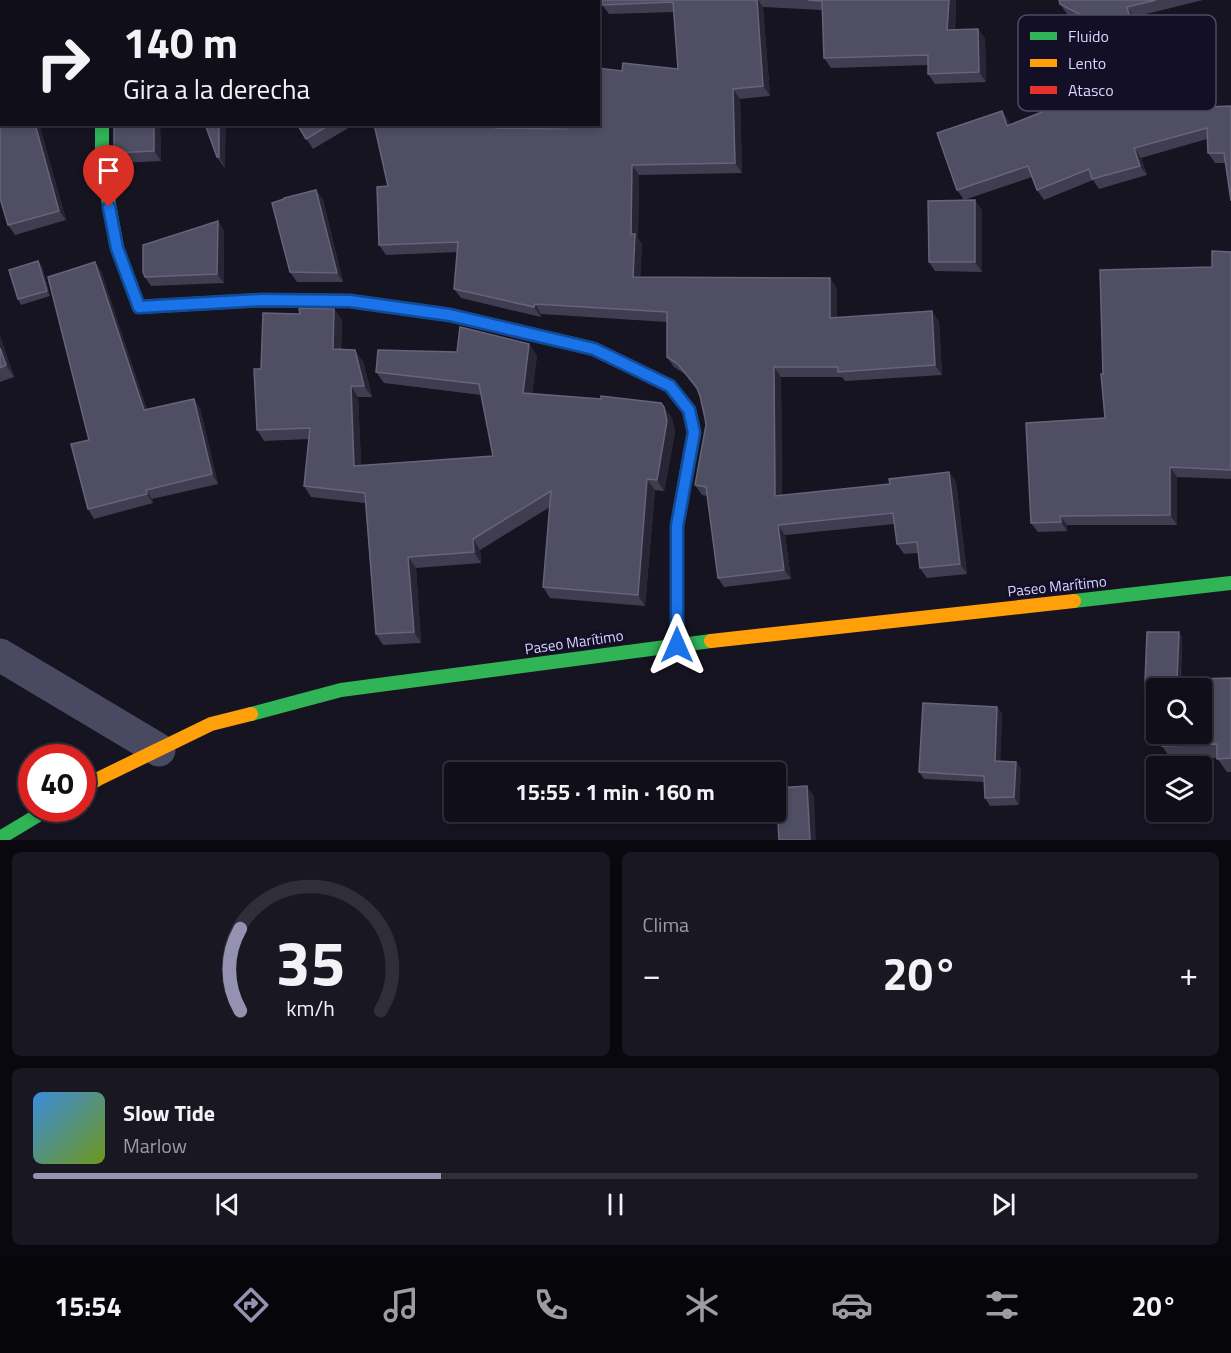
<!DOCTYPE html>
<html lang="es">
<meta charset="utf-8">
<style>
:root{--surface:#100f19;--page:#191822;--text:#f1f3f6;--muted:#9c9ca2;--line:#302f38;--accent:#9591b1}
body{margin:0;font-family:"Titillium Web",sans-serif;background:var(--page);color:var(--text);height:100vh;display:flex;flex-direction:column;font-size:22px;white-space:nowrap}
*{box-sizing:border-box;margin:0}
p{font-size:20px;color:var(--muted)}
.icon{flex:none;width:33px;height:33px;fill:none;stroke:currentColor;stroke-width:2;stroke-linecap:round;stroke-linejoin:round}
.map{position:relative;height:840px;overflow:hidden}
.sheet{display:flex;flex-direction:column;gap:12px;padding:12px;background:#09080e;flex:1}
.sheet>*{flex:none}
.top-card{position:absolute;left:0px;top:0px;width:600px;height:126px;box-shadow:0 3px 9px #0003,0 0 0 2px var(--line);background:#100f19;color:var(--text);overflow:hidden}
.buttons{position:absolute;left:1146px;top:678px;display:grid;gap:12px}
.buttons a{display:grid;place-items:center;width:66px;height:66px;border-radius:6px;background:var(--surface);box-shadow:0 3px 9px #0003,0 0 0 2px var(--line);font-size:30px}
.speed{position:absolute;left:18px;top:744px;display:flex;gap:12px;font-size:30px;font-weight:700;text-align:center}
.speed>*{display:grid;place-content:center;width:78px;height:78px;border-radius:50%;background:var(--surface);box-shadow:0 3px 9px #0003,0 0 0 2px var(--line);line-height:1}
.speed .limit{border:9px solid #d22;background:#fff;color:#111}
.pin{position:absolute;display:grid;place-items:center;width:51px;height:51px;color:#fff;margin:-62px -26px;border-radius:50% 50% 50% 0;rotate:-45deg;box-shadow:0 0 6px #0007}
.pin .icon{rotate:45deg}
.me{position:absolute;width:66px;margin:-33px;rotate:0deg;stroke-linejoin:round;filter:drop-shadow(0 0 4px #0008)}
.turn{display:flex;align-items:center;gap:21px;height:126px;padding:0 24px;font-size:27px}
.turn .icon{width:78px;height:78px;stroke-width:2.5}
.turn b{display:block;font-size:42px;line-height:51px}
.big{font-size:45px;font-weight:700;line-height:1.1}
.sheet .tile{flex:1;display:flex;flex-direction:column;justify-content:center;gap:9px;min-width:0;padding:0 21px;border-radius:9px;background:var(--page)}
.sheet .dial{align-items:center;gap:0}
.dial svg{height:156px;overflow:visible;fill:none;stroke:var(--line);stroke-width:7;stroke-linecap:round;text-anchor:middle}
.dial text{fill:var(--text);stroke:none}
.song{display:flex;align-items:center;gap:18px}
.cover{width:72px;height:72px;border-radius:9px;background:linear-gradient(135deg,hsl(210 70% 55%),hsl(80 70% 35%))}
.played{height:6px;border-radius:3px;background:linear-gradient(90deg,var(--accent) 35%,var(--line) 35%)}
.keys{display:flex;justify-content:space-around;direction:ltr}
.heat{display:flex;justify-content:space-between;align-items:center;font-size:33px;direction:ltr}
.sheet .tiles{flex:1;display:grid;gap:12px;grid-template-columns:1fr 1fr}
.tile:last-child{grid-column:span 2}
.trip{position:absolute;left:444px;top:762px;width:342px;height:60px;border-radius:6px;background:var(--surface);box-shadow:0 3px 9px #0003,0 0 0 2px var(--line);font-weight:700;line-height:60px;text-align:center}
.dock{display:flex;height:96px;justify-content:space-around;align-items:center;background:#06060a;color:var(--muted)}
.dock .icon{width:42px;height:42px}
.dock .current{color:var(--accent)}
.dock b{font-size:27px;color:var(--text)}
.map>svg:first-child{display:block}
</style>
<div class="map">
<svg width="1231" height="840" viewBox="0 0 1231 840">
<rect width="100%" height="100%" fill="#161421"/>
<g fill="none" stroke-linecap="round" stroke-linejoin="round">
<!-- street -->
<g stroke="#4a4962" stroke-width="33">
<path d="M 107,2 L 107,0"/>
<path d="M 0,655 L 159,750"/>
</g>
<!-- fast -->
<g stroke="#30b455" stroke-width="14">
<path d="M 102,124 L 102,166 L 117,248 L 139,307 L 261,300 L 350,301 L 450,315 L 582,346"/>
<path d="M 1074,601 L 1231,583"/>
<path d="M 677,645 L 677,526 L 688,464"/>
<path d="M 251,714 L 341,690 L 711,641"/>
<path d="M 0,838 L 50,808"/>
</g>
<!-- slow -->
<g stroke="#ff9f0a" stroke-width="14">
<path d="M 711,641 L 1074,601"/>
<path d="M 82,789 L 98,779 L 211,724 L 251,714"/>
</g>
<!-- jam -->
<path stroke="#e5322d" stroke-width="14" d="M 582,346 L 594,349 L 670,386 L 689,410 L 694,432 L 688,464"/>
</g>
<!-- wall -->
<g fill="#403d50">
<path d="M 156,0 L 196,0 L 193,2 L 156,2 Z"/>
<path d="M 602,0 L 956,0 L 955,30 L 978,29 L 985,39 L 986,82 L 935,84 L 928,74 L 928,65 L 831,68 L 824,58 L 822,10 L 763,7 L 770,96 L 740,99 L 742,173 L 639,175 L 638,238 L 642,244 L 640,277 L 837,288 L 837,317 L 939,321 L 942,375 L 845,381 L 842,377 L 781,377 L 782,495 L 890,484 L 949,472 L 956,482 L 967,574 L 927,578 L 920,568 L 918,553 L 904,554 L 897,544 L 894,524 L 785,535 L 791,579 L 724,587 L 718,578 L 707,496 L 702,495 L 695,485 L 706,425 L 705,418 L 700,396 L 698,391 L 685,374 L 674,367 L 667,357 L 667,322 L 541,314 L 541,317 L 461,298 L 454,289 L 457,252 L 386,255 L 379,245 L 388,186 L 499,128 L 566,129 L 573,125 L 622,71 L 678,69 L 674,12 L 609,14 L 602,5 Z"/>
<path d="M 1059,0 L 1203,0 L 1134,17 L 1161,109 L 1231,106 L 1226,163 L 1215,163 L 1208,153 L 1207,139 L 1141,158 L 1147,175 L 1099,189 L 1093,180 L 1044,200 L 1037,190 L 1032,177 L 964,200 L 957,190 L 1002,111 L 1010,125 L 1087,94 L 1101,78 L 1086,78 L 1080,68 L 1089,25 L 1067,14 L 1060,4 Z"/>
<path d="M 2,124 L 39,124 L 66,220 L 15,235 L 8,225 Z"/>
<path d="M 160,124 L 161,161 L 121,163 L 114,153 Z"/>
<path d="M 205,124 L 225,167 L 224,167 L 217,157 Z"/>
<path d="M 297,124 L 355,124 L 313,149 Z"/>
<path d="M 316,190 L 323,200 L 343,282 L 297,282 L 290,272 Z"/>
<path d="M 982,210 L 982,272 L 935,271 L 929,262 Z"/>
<path d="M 218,221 L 224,231 L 224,283 L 151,286 L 145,277 Z"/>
<path d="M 1231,252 L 1231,479 L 1177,477 L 1177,525 L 1067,525 L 1067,531 L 1038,532 L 1031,523 L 1105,418 L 1103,374 L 1212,267 Z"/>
<path d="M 38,261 L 42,266 L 50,296 L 21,305 L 18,299 Z"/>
<path d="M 101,271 L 147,410 L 200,408 L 218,484 L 152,499 L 153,503 L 94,519 L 88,509 L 89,440 Z"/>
<path d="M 334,309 L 342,320 L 341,349 L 363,361 L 372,397 L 358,397 L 361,466 L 493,456 L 481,395 L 384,383 L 376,372 L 537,355 L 532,394 L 672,418 L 675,432 L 664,491 L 655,490 L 645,606 L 550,598 L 543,587 L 550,507 L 480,550 L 481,563 L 416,568 L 421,643 L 383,645 L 376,634 L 365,503 L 311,497 L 304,486 L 309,439 L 264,441 L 257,430 L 261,369 L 300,314 Z"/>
<path d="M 0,336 L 14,377 L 0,382 Z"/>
<path d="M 1182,638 L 1181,679 L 1231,678 L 1231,772 L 1227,772 L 1217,758 L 1171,759 L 1162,746 L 1161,687 L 1149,687 L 1145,682 Z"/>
<path d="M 997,707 L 1002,714 L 1000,761 L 1016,762 L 1021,769 L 1019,805 L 990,806 L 985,798 L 985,782 L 924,779 L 919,772 Z"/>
</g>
<!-- shaded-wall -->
<g fill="#282635">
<path d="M 757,0 L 758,0 L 763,7 L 770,96 L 763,86 Z"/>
<path d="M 949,0 L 956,0 L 954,40 L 947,30 Z"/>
<path d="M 1127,7 L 1134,17 L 1164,119 L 1157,109 Z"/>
<path d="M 978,29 L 985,39 L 986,82 L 979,72 Z"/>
<path d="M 733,89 L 740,99 L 742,173 L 735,163 Z"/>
<path d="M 1002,111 L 1009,121 L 1013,136 L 1007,126 Z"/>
<path d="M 35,124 L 39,124 L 66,220 L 59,211 Z"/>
<path d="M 154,124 L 160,124 L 161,161 L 154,151 Z"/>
<path d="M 219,124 L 226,124 L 225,167 L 219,157 Z"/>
<path d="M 494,124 L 498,124 L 502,138 L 495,128 Z"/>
<path d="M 1134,148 L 1141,158 L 1147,175 L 1140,166 Z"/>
<path d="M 632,165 L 639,175 L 638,238 L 642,244 L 640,287 L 633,277 L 631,234 Z"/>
<path d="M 316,190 L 323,200 L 343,282 L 337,273 Z"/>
<path d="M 975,200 L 982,210 L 982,272 L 975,262 Z"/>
<path d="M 218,221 L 224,231 L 224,283 L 217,274 Z"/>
<path d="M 38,261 L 42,266 L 50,296 L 47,291 Z"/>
<path d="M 95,262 L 101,271 L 150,420 L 144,410 Z"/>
<path d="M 830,278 L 837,288 L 837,327 L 830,318 Z"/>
<path d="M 535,304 L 541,314 L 541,317 L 534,307 Z"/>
<path d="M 334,309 L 342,320 L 340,360 L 333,349 Z"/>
<path d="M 932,311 L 939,321 L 942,375 L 935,365 Z"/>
<path d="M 0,336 L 14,377 L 6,365 L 0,348 Z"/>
<path d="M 529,344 L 537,355 L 531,404 L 523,393 Z"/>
<path d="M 355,350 L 363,361 L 372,397 L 364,386 Z"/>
<path d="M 774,367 L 781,377 L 782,506 L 775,496 Z"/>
<path d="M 351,386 L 358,397 L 362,478 L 354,466 Z"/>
<path d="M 194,399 L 200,408 L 218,484 L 212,474 Z"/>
<path d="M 664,407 L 672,418 L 675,432 L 664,491 L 657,480 Z"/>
<path d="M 1170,467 L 1177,477 L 1177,525 L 1170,515 Z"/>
<path d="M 949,472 L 956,482 L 967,574 L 960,564 Z"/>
<path d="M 647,479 L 655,490 L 645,606 L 638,595 Z"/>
<path d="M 146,490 L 152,499 L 153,503 L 147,494 Z"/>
<path d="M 1060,516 L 1067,525 L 1067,531 L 1061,522 Z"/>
<path d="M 778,525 L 785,535 L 791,579 L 784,570 Z"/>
<path d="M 473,539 L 480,550 L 481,563 L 474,552 Z"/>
<path d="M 408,557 L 416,568 L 421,643 L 414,632 Z"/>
<path d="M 1179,632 L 1182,638 L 1180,687 L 1177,682 Z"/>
<path d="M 997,707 L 1002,714 L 1000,768 L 995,761 Z"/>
<path d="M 1016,762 L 1021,769 L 1019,805 L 1014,797 Z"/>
<path d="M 807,786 L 814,796 L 816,840 L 810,840 Z"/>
</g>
<!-- building -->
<g fill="#504e63" stroke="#66637b" stroke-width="1.5">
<rect x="2" y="0" width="68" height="2"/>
<path d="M 156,0 L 168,0 L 165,2 L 156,2 Z"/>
<path d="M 297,0 L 460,0 L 461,2 L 293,2 Z"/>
<path d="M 602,0 L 757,0 L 763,86 L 733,89 L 735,163 L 632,165 L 631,234 L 635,234 L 633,277 L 830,278 L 830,318 L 932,311 L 935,365 L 838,372 L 838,367 L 774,367 L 775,496 L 890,484 L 889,479 L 949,472 L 960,564 L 920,568 L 917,542 L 897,544 L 893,513 L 778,525 L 784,570 L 718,578 L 706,487 L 695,485 L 706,425 L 705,418 L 700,396 L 697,388 L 678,364 L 667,357 L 667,312 L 535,304 L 534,307 L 454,289 L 458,242 L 379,245 L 377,187 L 388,186 L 374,124 L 494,124 L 495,128 L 566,129 L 567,124 L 598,124 L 598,68 L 622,71 L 623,63 L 678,69 L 673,2 L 602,5 Z"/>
<path d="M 808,0 L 949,0 L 947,30 L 978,29 L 979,72 L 928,74 L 928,55 L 824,58 L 822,1 Z"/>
<path d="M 1059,0 L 1156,0 L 1127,7 L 1157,109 L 1231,106 L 1231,201 L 1224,153 L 1208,153 L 1207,128 L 1134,148 L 1140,166 L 1092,179 L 1089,169 L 1037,190 L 1028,166 L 957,190 L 937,133 L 1002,111 L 1007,126 L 1087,94 L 1084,84 L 1135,66 L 1080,68 L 1067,26 L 1100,25 L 1060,4 Z"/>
<path d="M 0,55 L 2,55 L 2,124 L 35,124 L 59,211 L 8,225 L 0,198 Z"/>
<path d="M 114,124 L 154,124 L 154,151 L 114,153 Z"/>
<path d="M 205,124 L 219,124 L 219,157 L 217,157 Z"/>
<path d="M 297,124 L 331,124 L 306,139 Z"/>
<path d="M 316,190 L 337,273 L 290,272 L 272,203 L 284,199 L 284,198 Z"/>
<path d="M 975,200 L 975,262 L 929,262 L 928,201 Z"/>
<path d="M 218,221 L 217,274 L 145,277 L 143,272 L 143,245 Z"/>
<path d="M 1212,251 L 1231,252 L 1231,470 L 1170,467 L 1170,515 L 1060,516 L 1061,522 L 1031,523 L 1026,423 L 1105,418 L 1101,374 L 1103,374 L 1100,270 L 1212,267 Z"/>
<path d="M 38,261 L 47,291 L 18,299 L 9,270 Z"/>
<path d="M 95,262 L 144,410 L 194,399 L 212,474 L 146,490 L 147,494 L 88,509 L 71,444 L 89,440 L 48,277 Z"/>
<path d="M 299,308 L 334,309 L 333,349 L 355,350 L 364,386 L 351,386 L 354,466 L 493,456 L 479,384 L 376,372 L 378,350 L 457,352 L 460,327 L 529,344 L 523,393 L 601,399 L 601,396 L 661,403 L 664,407 L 667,421 L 657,480 L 647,479 L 638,595 L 543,587 L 551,491 L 473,539 L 474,552 L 408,557 L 414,632 L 376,634 L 365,493 L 304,486 L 310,428 L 257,430 L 254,369 L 261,369 L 263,313 L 300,314 Z"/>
<path d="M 0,348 L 6,365 L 0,368 Z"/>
<path d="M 1147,632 L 1179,632 L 1177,679 L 1160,680 L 1160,682 L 1145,682 Z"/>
<path d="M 1231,678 L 1231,758 L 1217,759 L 1217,744 L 1162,746 L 1162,734 L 1202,734 L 1202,688 L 1161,688 L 1160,680 Z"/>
<path d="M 923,703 L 997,707 L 995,761 L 1016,762 L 1014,797 L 985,798 L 984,776 L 919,772 Z"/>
<path d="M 807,786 L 810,840 L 779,840 L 776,788 Z"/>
</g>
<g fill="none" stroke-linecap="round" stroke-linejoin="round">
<defs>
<path id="route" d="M 109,207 L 117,248 L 139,307 L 261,300 L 350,301 L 450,315 L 594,349 L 670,386 L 689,410 L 694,432 L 677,526 L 677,645"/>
</defs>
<!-- route casing -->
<use href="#route" stroke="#114b97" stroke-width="15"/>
<!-- route -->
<use href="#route" stroke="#1a73e8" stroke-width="10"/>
</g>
<g text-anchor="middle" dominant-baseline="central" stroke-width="6" stroke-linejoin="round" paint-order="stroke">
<!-- street labels -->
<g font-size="15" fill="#d9d4ff" stroke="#130f26">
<text transform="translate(1057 586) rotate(-6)">Paseo Marítimo</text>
<text transform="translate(574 642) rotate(-8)">Paseo Marítimo</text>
</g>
</g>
<!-- legend -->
<rect x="1018" y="15" width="198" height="96" rx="9" fill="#130f26" stroke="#4e4a67" stroke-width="1.5"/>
<rect x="1030" y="32" width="27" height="8" fill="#30b455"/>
<rect x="1030" y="59" width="27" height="8" fill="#ff9f0a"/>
<rect x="1030" y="86" width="27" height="8" fill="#e5322d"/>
<g font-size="16" fill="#d9d4ff">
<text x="1068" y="42">Fluido</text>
<text x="1068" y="69">Lento</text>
<text x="1068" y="96">Atasco</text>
</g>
</svg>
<div class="buttons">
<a><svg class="icon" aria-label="search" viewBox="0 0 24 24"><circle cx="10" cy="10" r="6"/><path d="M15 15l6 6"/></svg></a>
<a><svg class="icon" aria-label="layers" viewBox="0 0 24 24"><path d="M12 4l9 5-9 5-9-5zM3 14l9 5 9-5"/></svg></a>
</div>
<div class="speed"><div class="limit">40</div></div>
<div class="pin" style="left:109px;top:207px;background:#d93025"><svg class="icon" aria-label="arrive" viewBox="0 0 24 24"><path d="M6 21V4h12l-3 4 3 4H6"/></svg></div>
<svg class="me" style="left:677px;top:645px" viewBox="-20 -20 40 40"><path d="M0-17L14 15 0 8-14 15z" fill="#1a73e8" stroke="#fff" stroke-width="4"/></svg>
<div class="trip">15:55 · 1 min · 160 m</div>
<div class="top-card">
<div class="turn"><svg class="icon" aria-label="right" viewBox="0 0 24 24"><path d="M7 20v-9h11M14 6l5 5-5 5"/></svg><div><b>140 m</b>Gira a la derecha</div></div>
</div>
</div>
<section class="sheet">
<div class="tiles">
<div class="tile dial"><svg viewBox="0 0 100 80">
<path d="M14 69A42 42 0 1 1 86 69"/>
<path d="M14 69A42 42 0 0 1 14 27" stroke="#9591b1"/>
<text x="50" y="56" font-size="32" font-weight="700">35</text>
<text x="50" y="72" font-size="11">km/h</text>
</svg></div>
<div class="tile"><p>Clima</p>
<div class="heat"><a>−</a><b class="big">20°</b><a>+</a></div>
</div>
<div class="tile">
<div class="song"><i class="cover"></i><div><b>Slow Tide</b><p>Marlow</p></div></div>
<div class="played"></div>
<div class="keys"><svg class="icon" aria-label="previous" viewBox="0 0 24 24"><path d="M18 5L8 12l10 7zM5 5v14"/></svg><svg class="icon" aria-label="pause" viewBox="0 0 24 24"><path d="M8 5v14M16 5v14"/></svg><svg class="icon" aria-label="next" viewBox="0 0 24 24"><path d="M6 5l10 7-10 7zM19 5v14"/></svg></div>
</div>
</div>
</section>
<nav class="dock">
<b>15:54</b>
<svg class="icon current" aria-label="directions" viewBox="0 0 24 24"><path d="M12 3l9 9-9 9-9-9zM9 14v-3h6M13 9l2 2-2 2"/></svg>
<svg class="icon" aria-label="music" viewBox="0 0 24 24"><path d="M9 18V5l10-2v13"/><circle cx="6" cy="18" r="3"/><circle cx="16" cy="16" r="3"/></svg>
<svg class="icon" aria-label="phone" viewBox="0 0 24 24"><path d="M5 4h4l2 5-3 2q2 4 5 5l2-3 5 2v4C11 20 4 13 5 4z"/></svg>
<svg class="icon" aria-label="climate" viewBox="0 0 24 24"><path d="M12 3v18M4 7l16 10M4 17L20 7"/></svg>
<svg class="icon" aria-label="car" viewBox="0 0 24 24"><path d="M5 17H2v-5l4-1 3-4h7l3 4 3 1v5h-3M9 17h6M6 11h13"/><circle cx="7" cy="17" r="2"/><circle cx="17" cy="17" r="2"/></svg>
<svg class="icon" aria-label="filters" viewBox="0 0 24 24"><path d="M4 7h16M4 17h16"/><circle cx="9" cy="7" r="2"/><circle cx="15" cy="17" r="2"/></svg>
<b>20°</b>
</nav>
